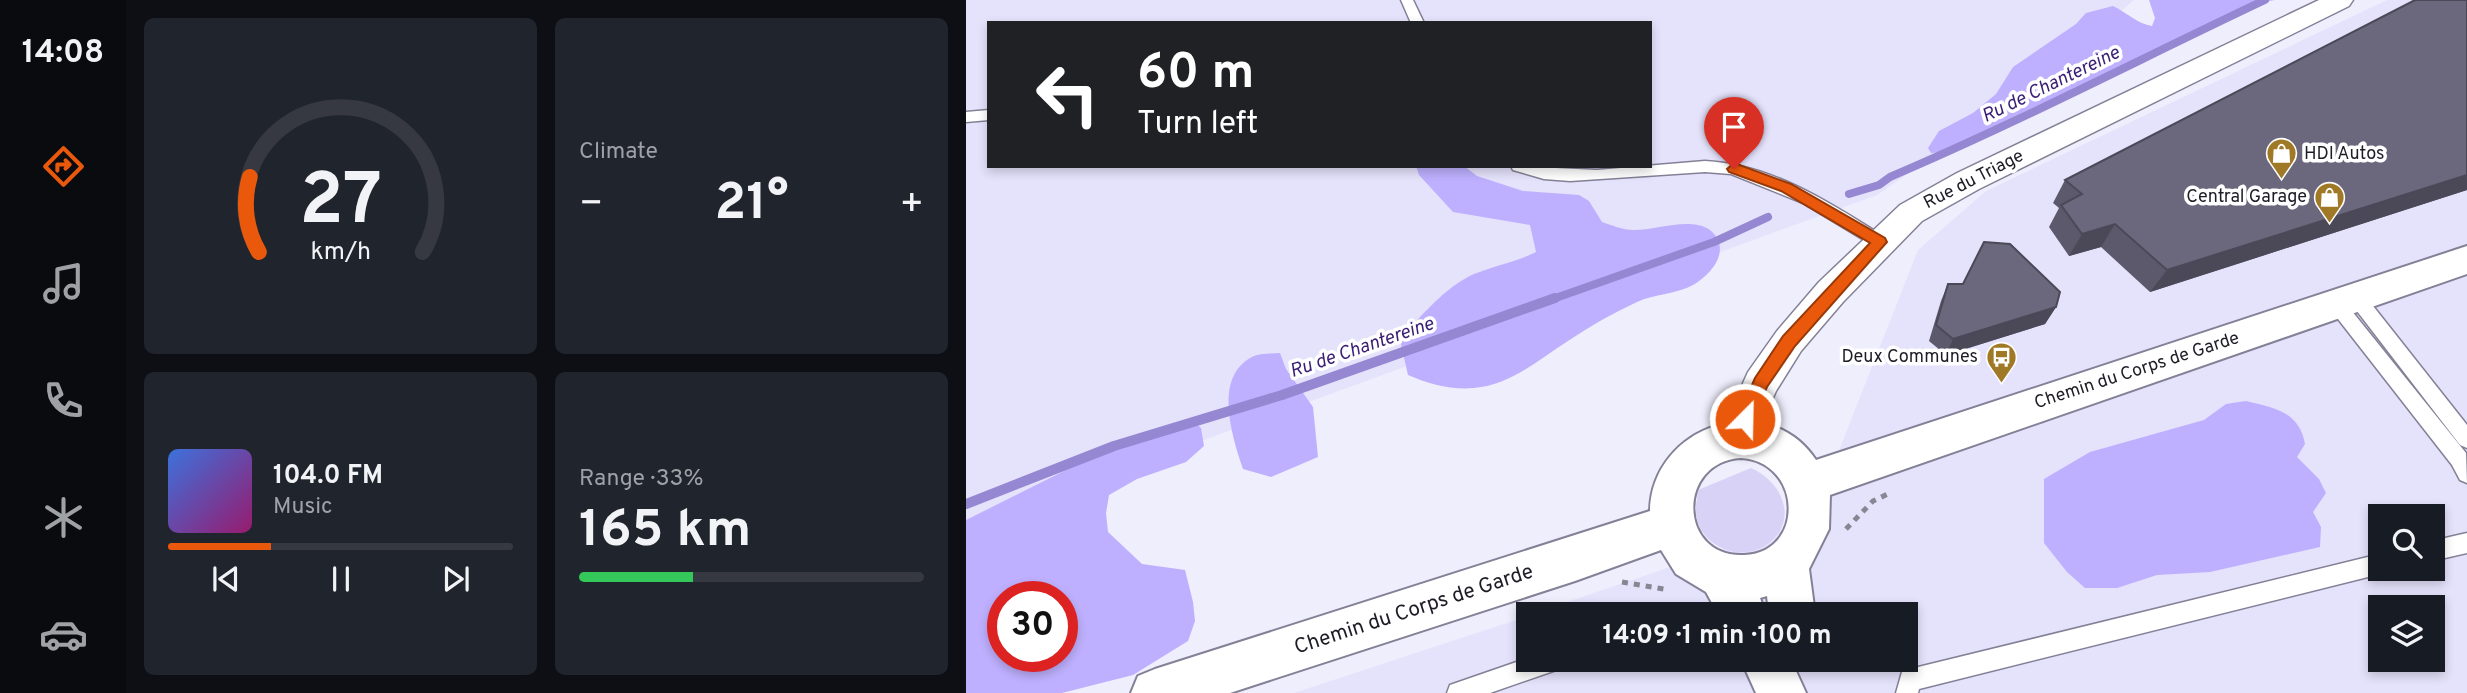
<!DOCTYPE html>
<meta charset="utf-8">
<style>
:root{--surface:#171b24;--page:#20242c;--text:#f1f3f6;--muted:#9ea1a6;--line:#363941;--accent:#ea580c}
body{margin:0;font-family:Overpass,sans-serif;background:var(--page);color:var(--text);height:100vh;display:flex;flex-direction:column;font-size:26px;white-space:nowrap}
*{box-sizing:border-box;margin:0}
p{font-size:23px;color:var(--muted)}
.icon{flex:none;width:38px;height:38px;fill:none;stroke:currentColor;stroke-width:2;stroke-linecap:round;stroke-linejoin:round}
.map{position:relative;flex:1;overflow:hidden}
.drawer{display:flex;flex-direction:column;gap:18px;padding:18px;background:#0d0f14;width:840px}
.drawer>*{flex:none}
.hud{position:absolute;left:21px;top:21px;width:665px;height:147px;border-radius:0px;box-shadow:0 4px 10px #0003;background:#202124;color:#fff;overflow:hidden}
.fabs{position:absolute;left:1402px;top:504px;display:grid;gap:14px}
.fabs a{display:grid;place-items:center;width:77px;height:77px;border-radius:0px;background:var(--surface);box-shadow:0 4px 10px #0003;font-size:35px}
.speed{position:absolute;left:21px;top:581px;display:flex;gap:14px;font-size:35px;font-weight:700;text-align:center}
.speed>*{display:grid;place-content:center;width:91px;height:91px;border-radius:50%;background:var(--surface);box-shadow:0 4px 10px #0003;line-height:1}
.speed .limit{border:10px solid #d22;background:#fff;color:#111}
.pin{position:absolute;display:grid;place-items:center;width:60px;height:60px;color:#fff;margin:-72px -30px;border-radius:50% 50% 50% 0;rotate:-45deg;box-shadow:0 0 7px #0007}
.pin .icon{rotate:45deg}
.me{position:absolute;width:77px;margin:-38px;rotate:23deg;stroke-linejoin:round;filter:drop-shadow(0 0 5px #0008)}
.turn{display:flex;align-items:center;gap:24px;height:147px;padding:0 35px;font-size:32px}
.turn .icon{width:91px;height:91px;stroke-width:2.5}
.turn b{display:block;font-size:49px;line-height:60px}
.big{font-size:52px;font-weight:700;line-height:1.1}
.drawer .widget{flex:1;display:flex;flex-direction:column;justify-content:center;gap:10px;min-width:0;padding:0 24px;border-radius:10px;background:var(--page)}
.drawer .dial{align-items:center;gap:0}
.dial svg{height:182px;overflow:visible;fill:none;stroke:var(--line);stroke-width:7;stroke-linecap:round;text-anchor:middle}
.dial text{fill:var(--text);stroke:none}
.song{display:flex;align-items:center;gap:21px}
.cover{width:84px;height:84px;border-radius:10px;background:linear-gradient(135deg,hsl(220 70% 55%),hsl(320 70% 35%))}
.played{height:7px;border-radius:4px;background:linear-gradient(90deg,var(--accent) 30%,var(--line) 30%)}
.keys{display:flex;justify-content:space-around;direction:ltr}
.heat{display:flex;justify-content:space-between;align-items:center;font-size:38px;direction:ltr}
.charge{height:10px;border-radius:5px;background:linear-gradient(90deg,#34c759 33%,var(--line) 0)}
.drawer .tiles{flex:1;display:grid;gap:18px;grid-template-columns:repeat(2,1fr)}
.trip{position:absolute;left:550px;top:602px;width:402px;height:70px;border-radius:0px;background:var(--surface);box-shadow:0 4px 10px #0003;font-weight:700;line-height:70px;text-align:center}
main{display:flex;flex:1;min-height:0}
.menu{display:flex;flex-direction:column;width:126px;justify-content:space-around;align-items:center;background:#090b0e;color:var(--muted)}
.menu .icon{width:49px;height:49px}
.menu .current{color:var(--accent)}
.menu b{font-size:32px;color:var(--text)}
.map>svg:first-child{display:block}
</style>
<main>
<nav class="menu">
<b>14:08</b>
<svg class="icon current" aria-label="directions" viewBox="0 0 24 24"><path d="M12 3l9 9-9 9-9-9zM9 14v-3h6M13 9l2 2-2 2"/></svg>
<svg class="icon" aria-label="music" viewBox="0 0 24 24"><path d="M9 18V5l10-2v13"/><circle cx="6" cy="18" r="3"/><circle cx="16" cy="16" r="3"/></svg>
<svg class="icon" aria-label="phone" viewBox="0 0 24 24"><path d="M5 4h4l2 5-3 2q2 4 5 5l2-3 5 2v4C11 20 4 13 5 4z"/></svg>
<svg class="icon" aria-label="climate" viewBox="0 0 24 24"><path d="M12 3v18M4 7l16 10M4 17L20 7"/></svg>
<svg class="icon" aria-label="car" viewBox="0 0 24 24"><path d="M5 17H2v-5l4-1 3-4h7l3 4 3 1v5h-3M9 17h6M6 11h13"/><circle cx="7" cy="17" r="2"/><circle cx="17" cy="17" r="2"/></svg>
</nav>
<section class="drawer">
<div class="tiles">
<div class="widget dial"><svg viewBox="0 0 100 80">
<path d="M14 69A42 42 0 1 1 86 69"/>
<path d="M14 69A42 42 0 0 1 10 36" stroke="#ea580c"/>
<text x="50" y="56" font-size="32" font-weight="700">27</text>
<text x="50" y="72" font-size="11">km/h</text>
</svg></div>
<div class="widget"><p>Climate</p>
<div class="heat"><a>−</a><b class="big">21°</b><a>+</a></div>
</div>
<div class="widget">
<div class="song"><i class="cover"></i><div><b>104.0 FM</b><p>Music</p></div></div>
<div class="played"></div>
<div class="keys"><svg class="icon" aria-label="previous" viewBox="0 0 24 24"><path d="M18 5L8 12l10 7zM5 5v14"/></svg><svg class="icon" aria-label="pause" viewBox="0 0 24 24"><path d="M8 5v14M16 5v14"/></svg><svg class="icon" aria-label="next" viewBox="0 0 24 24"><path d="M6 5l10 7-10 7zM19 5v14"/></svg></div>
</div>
<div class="widget"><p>Range · 33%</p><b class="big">165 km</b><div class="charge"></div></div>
</div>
</section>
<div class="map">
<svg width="1501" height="693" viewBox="0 0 1501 693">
<rect width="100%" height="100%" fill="#efeefd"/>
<!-- built -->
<g fill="#e5e2fc" fill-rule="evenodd">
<path d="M 0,0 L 1168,0 L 1055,96 L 911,195 L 117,484 L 0,540 ZM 23,23 L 684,23 L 684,166 L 23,166 Z"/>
<path d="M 1421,0 L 1501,0 L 1501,693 L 328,693 L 562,616 L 562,660 L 940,660 L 940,614 L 566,614 L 846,519 L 952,250 L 1020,191 ZM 1414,516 L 1466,516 L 1466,569 L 1414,569 ZM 1414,607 L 1466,607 L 1466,660 L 1414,660 Z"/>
</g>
<!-- green -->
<path fill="#d7d2f6" d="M 785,468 C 817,482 834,522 800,545 C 776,561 740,549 732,522 C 728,511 731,501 732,490 Z"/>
<!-- forest -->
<g fill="#beb0fe" fill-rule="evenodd">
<path d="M 1183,0 L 1309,0 L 1297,2 L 1177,57 L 1022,135 L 982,152 L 965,153 L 962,148 L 973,131 L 1007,113 L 1030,94 L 1047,67 L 1110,24 L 1120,13 L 1147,6 C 1160,12 1172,24 1186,26 L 1189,18 Z"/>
<path d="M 450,166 L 498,166 L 511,176 L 557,191 L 613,195 L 623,201 L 636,222 C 645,225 657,230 667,230 C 691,231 742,209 753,243 C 758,260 741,277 727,285 C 711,294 688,294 671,302 C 647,313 624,326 602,341 C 572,360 545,385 508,388 C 485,390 463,384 442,375 L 434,340 C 453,318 480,286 508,274 C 528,266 550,262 570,252 L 564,225 L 487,212 L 453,175 Z"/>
<path d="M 314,353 L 320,369 L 347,407 L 352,457 L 305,477 L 277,469 C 266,437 247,377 286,357 C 293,353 305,354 314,353 Z"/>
<path d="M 1280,401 C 1308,408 1333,411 1339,444 L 1331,457 L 1353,479 L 1360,493 L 1347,512 L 1355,527 L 1354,547 L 1244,572 L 1191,575 L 1151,588 L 1119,588 L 1101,572 L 1078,543 L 1078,479 L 1124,452 L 1238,420 L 1260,404 Z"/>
<path d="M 227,421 L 235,428 L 238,446 L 220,462 L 171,479 L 143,495 L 140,513 L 142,532 L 176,564 L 219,570 L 227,602 L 229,621 L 222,641 L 167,675 L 96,693 L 0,693 L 0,520 L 148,446 ZM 37,597 L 96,597 L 96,656 L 37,656 Z"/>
</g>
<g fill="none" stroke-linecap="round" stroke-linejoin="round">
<!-- stream-far1 -->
<g stroke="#9587d1" stroke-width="8">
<path d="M 883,194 L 913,185 L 924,177 C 1051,123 1174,59 1299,0"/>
<path d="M 584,300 L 748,242 L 802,217"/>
</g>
<!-- stream -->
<path stroke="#9587d1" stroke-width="10" d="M 0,504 L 148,446 L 316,395 L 589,298"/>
<defs>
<g id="service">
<path d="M 435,0 L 447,0 L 458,23 L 445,23 Z"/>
<path d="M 23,110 L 23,120 L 0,122 L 0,112 Z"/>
<path d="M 739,161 C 805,164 865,203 920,238 L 922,242 L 920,246 L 908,246 L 837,203 L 765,174 L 739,172 L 604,181 L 578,179 L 547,170 L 545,166 L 631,170 Z"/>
<path d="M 1390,290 L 1396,292 L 1501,425 L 1501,448 L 1494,445 L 1384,302 L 1382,297 L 1384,292 Z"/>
<path d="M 1371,298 L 1377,300 L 1500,453 L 1501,483 L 1494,480 L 1486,465 L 1365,310 L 1363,305 L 1365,300 Z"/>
<path d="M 1501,533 L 1501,553 L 1466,561 L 1466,541 Z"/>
<path d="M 1414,554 L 1414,569 L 1422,569 L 1414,574 L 953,689 L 952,693 L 930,693 L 936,672 L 944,669 Z"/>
<path d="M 562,658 L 599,660 L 596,668 L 524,693 L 481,693 L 484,685 Z"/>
</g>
<path id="minor" d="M 1353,0 L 1387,0 L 1383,6 L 1013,189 L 956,221 L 877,302 L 835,351 L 810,391 L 783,453 L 770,458 L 757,453 L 751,441 L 782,372 L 811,331 L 853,282 L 934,205 L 991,173 Z"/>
<g id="tertiary">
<path d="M 1501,246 L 1501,274 L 864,495 L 863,529 L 843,569 L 849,614 L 803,614 L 801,596 L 794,598 L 800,614 L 752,614 L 740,592 L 710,574 L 695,550 L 609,581 L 264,693 L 165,693 L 172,676 L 189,669 L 684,511 C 686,425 802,387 850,460 ZM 775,458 C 837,462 839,553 778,555 C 712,558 710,462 775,458 Z"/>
<path d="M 775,660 L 825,660 L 840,693 L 790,693 Z"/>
</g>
</defs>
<!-- service casing -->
<use href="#service" stroke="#848197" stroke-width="3"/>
<!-- minor casing -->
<use href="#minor" stroke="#848197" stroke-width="3"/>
<!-- tertiary casing -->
<use href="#tertiary" stroke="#848197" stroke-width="4"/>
<!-- path -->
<g stroke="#888692" stroke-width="5" stroke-dasharray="6 6" stroke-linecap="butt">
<path d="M 880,529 L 907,501 L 924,493"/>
<path d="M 656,582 L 703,590"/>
</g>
<!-- service -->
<use href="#service" fill="#fff" fill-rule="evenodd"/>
<!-- minor -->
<use href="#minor" fill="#fff" fill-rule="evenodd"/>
<!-- tertiary -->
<use href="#tertiary" fill="#fff" fill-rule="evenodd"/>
</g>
<!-- wall -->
<g fill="#5c596c">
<path d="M 1501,0 L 1501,190 L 1184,292 L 1135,247 L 1103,256 L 1083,227 L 1093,208 L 1087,203 L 1099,180 Z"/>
<path d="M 982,284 L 997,284 L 1090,307 L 1079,324 L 980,355 L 963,341 L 975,301 Z"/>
</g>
<!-- shaded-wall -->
<g fill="#4b4958">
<path d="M 1501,175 L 1501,190 L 1184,292 L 1201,270 Z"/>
<path d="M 1149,224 L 1135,247 L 1103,256 L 1116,234 Z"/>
<path d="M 1090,307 L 1079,324 L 980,355 L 987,339 Z"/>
</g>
<!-- building -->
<g fill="#6b687d" stroke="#4b4958" stroke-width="2">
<path d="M 1449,0 L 1501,0 L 1501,175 L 1201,270 L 1149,224 L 1116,234 L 1095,205 L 1116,194 L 1099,180 Z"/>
<path d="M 1018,242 L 1044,244 L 1094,292 L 1090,307 L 987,339 L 970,325 L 982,284 L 997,284 Z"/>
</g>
<!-- route -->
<path fill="#ea580c" stroke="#983908" stroke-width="2" d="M 768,163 L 825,184 L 919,238 L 921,242 L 829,346 L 801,387 L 785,424 L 779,427 L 774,424 L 771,419 L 789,378 L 817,336 L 904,243 L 815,191 L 763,172 L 761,169 Z"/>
<!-- icons -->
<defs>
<symbol id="shop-pin" viewBox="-11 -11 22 30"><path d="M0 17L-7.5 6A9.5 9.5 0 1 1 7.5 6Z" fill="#a07927" stroke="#fff"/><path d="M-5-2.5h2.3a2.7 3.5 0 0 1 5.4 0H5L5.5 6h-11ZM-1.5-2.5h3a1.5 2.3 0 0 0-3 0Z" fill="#fff"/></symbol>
<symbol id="bus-pin" viewBox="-11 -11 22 30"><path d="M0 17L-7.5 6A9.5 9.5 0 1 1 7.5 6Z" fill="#a07927" stroke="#fff"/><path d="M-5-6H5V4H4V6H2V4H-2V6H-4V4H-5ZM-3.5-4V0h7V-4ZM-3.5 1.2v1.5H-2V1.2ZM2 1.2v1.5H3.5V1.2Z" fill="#fff"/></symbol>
</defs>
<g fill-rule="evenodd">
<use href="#shop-pin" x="1298" y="136" width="35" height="47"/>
<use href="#shop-pin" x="1346" y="180" width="35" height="47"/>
<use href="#bus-pin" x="1018" y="340" width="35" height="47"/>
</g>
<g text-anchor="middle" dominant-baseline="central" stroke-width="7" stroke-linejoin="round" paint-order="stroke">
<!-- poi labels -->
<g font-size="18" fill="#1e1c25" stroke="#fff" text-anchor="end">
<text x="1338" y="154" text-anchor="start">HDI Autos</text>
<text x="1341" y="197">Central Garage</text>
<text x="1012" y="357">Deux Communes</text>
</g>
<!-- street labels -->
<g font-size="18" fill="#1e1c25" stroke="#fff">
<text transform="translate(1008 180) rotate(-27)">Rue du Triage</text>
<text transform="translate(1171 371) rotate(-18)">Chemin du Corps de Garde</text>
</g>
<!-- water labels -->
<g font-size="19" font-style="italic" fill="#3a1e75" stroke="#fff">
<text transform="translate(1085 85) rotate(-26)">Ru de Chantereine</text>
<text transform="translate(396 348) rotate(-19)">Ru de Chantereine</text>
</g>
<!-- near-street labels -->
<g font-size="21" fill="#1e1c25" stroke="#fff">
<text transform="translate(448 610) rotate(-18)">Chemin du Corps de Garde</text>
</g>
</g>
</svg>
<div class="fabs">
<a><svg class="icon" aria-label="search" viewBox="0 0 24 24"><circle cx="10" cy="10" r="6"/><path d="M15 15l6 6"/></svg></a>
<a><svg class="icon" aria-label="layers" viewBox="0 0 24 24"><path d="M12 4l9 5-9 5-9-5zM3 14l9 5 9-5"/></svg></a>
</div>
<div class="speed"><div class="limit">30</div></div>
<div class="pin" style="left:768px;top:169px;background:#d93025"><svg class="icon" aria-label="arrive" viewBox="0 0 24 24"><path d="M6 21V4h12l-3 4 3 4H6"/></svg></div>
<svg class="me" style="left:779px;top:419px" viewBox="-20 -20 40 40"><circle r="17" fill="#ea580c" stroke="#fff" stroke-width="3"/><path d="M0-11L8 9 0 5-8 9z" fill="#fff"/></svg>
<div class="trip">14:09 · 1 min · 100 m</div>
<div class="hud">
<div class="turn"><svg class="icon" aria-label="left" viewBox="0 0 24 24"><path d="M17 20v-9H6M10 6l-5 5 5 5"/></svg><div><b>60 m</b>Turn left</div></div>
</div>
</div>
</main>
